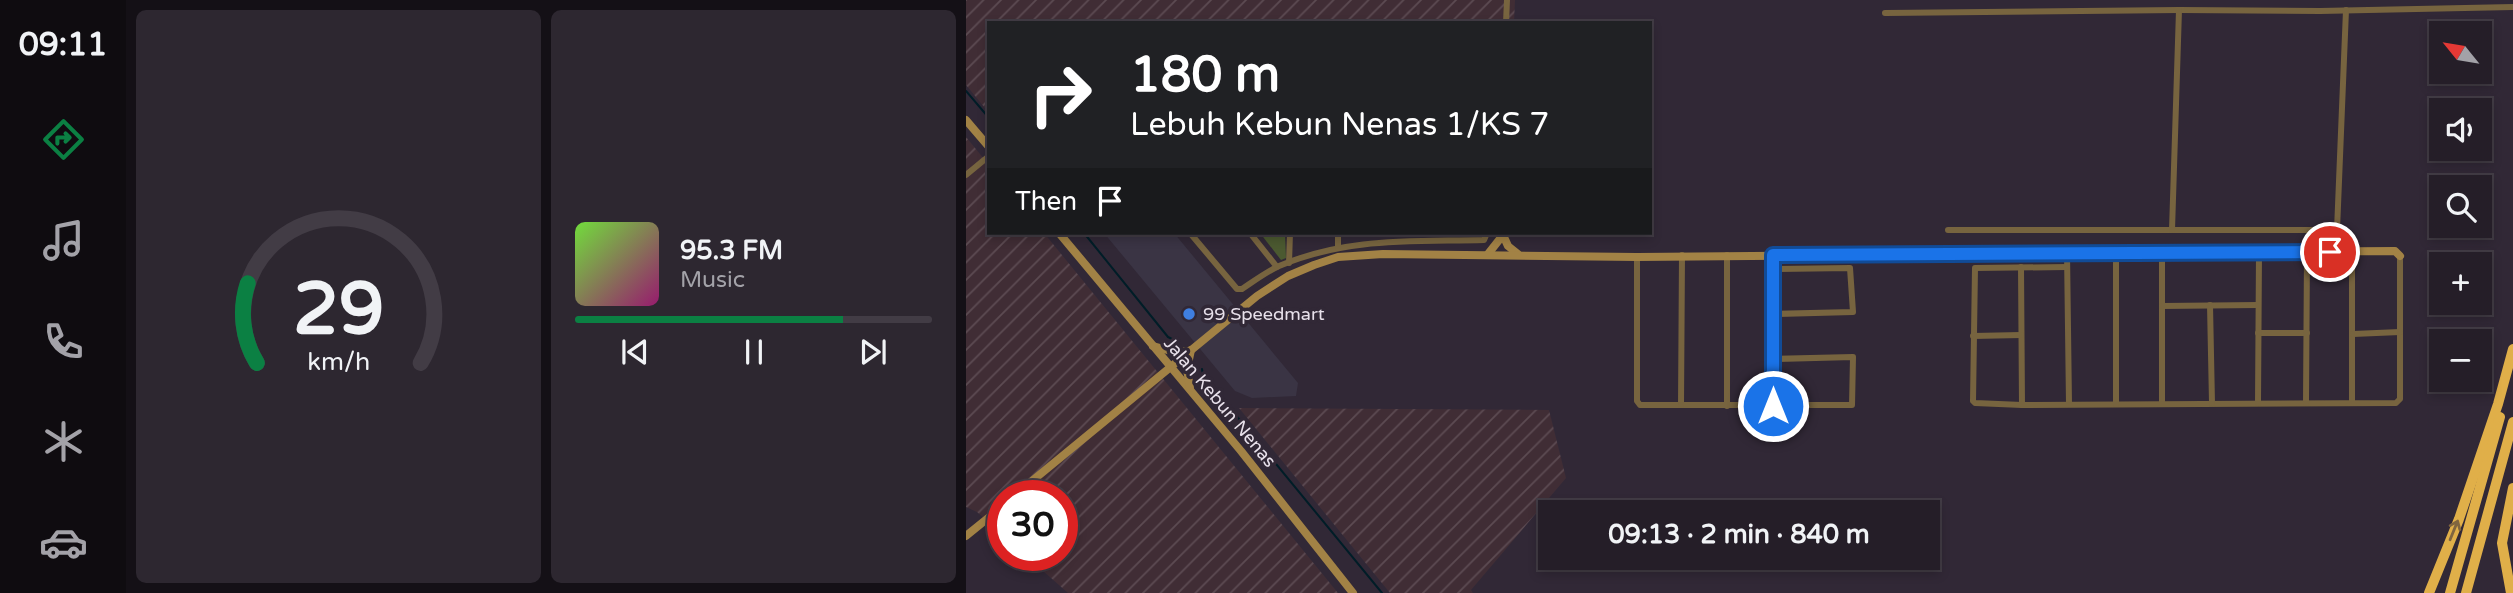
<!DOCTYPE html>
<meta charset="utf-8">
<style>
:root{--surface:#251e28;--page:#2d2730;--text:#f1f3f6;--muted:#a3a2a8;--line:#423c45;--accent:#0b8043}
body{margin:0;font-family:"Varela Round",sans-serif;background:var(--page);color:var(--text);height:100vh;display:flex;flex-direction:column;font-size:26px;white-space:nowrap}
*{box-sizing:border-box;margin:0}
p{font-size:23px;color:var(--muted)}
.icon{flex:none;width:38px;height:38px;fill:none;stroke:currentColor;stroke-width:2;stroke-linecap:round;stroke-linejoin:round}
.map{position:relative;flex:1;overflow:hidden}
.details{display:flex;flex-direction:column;gap:10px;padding:10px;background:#141016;width:840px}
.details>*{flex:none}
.banner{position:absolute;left:21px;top:21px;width:665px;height:214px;border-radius:0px;box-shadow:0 4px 10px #0003,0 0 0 2px var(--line);background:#202124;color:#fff;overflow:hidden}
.needle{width:46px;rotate:300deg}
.buttons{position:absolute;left:1463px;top:21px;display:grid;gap:14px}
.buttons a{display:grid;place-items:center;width:63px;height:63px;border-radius:0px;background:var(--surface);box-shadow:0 4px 10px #0003,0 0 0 2px var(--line);font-size:35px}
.speed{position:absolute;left:21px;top:480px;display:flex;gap:14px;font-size:35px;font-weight:700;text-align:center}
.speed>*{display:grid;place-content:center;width:91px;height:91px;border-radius:50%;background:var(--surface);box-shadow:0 4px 10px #0003,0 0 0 2px var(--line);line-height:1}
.speed .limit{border:10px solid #d22;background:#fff;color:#111}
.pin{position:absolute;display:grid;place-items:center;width:60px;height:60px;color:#fff;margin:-30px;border:4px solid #fff;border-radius:50%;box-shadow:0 2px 7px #0007}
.me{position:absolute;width:77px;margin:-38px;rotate:0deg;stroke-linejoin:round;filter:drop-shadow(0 0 5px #0008)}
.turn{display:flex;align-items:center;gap:24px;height:147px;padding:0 28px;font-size:32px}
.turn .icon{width:91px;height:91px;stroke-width:2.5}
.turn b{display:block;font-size:49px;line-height:60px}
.then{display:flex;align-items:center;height:66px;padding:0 28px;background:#0003;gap:14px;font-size:26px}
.details .card{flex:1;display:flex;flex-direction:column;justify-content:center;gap:10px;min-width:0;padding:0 24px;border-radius:10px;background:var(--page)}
.details .dial{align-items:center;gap:0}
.dial svg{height:182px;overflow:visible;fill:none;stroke:var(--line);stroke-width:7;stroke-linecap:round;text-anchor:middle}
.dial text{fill:var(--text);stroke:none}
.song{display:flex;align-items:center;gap:21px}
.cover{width:84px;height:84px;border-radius:10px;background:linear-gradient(135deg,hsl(100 70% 55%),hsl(320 70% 35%))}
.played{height:7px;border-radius:4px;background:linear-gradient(90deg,var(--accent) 75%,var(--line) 75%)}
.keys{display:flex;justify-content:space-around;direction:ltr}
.details .tiles{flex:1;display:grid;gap:10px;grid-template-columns:repeat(2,1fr)}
.trip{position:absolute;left:572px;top:500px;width:402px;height:70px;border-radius:0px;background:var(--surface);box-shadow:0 4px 10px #0003,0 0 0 2px var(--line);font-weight:700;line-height:70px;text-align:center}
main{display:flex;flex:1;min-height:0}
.menu{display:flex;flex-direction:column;width:126px;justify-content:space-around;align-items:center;background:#0f0c10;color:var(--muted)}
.menu .icon{width:49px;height:49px}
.menu .current{color:var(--accent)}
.menu b{font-size:32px;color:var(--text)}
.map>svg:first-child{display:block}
</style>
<main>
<nav class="menu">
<b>09:11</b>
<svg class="icon current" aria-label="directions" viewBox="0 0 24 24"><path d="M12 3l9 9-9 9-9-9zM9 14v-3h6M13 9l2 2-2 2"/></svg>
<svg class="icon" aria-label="music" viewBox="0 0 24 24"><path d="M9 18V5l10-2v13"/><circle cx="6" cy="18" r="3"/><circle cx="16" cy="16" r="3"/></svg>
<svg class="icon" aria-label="phone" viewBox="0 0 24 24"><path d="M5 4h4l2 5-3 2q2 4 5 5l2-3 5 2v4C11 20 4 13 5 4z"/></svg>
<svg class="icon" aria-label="climate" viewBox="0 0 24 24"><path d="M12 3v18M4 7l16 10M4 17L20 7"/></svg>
<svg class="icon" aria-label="car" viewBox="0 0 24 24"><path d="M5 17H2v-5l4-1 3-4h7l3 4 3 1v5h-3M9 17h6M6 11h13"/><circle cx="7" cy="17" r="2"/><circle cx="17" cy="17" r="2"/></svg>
</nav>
<section class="details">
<div class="tiles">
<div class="card dial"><svg viewBox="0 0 100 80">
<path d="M14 69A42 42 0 1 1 86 69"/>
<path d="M14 69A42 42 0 0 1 10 34" stroke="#0b8043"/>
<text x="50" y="56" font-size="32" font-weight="700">29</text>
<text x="50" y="72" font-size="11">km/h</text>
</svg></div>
<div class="card">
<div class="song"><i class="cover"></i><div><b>95.3 FM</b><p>Music</p></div></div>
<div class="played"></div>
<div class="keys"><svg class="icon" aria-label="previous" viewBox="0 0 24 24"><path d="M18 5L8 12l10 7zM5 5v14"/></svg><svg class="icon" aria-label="pause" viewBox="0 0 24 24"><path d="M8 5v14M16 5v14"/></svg><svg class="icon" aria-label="next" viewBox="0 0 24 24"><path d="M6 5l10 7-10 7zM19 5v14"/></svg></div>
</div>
</div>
</section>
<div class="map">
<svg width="1547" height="593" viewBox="0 0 1547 593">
<defs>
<pattern id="industrial-furrows" width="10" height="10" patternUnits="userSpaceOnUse" patternTransform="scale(1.75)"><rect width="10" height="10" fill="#402d35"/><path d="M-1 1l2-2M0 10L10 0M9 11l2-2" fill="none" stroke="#5c4b52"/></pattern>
</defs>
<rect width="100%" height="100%" fill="#312836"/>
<!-- commercial -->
<path fill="#3a3444" d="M 138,233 L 208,233 L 332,383 L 330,396 L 286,398 L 269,391 Z"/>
<!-- industrial -->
<g fill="url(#industrial-furrows)">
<path d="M 0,0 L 549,0 L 548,23 L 23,23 L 23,113 L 0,85 Z"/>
<path d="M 0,137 L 23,165 L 23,233 L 78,233 L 372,593 L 102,593 L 59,555 L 96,555 L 96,495 L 37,495 L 37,535 L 11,512 L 0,507 Z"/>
<path d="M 273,408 L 583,410 L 600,478 L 505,590 L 507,593 L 424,593 Z"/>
</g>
<!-- green -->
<path fill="#4b5930" d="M 294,233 L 319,233 L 320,258 L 315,260 Z"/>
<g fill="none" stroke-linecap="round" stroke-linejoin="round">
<!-- stream -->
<g stroke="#001d27" stroke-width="2">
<path d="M 0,91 L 23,118"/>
<path d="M 118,233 L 202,337 L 212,342"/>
<path d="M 236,369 L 237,375 L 416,593"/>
</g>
<!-- street -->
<g stroke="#77643f" stroke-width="6">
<path d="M 919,13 L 1213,10 L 1354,11 L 1547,7"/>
<path d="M 540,23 L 541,0"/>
<path d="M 0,175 L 23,156"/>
<path d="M 982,230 L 1371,230 L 1380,10"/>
<path d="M 1206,230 L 1213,10"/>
<path d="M 224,233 L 271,289 L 276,289 C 288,281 300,272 313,266 C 382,237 446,242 518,240 L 521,233"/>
<path d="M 284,233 L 311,267"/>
<path d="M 372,248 L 372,233"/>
<path d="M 1101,252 L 1103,404"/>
<path d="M 1196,252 L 1196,403"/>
<path d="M 1386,252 L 1386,403"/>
<path d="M 761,255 L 761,406"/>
<path d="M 671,257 L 671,401 L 674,405 L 886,405 L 887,357 L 807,359"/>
<path d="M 323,263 L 324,233"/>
<path d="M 1055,267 L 1056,405"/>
<path d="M 1101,267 L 1009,268 L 1007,401 L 1009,403 L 1056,405 L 1430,403 L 1434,399 L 1434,256"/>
<path d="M 1244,305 L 1246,403"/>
<path d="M 1196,306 L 1292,305"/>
<path d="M 807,314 L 887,312 L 884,268 L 807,269"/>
<path d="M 1292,333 L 1341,333"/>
<path d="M 1387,334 L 1434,332"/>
<path d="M 1007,336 L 1055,335"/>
<path d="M 1292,403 L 1293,253"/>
<path d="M 1340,403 L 1341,253"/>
<path d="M 1150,404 L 1150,252"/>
<path d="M 715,405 L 716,255"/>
<path d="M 807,406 L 807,255"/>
</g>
<!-- secondary -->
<g stroke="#a28245" stroke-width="8">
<path d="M 0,120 L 23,147"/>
<path d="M 93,233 L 275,451 L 387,593"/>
<path d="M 537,235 L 542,246 L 552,254"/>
<path d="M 522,254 L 537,235"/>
<path d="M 187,346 L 212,353 L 221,351"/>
<path d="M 224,388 L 221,369 L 225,350"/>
<path d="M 49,495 L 291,296 L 322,276 L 348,265 L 372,257 L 417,254 L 671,257 L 1429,251 L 1434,256"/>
<path d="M 0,536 L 37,506"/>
</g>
<!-- highway -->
<g stroke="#e0af49" stroke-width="10">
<path d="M 1463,593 L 1493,519 L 1532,404 L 1547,349"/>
<path d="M 1484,593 L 1534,417"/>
<path d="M 1500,593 L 1547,422"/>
<path d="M 1545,593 L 1536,543 L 1547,488"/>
</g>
</g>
<!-- one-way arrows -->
<defs><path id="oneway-shaft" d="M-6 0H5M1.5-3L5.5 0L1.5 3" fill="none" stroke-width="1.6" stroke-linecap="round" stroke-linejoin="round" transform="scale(1.75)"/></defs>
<use stroke="#80653f" href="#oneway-shaft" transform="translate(1488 530) rotate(-68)"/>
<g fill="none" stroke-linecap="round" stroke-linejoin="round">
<defs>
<path id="route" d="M 807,406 L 807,255 L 1364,252"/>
</defs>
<!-- route casing -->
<use href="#route" stroke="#114b97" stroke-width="18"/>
<!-- route -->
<use href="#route" stroke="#1a73e8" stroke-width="12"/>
</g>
<!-- markers -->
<circle fill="#3f7fe0" stroke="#312836" stroke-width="2.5" cx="223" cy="314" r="7"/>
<g text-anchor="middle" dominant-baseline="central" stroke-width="7" stroke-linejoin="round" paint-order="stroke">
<!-- poi labels -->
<g font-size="18" fill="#e8e1eb" stroke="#312836" text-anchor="start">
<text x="237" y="314">99 Speedmart</text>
</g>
<!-- street labels -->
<g font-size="18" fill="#e8e1eb" stroke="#312836">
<text transform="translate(254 402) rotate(50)">Jalan Kebun Nenas</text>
</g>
</g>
</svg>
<div class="buttons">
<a><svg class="needle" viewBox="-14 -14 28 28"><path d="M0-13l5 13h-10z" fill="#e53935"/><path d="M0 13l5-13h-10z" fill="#a3a2a8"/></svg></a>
<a><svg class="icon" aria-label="sound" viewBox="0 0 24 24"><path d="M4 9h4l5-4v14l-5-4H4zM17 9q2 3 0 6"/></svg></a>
<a><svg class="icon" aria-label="search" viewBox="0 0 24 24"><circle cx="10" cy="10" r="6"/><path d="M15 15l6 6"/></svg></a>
<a>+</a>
<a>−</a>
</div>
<div class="speed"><div class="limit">30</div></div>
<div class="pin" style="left:1364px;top:252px;background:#d93025"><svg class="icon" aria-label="arrive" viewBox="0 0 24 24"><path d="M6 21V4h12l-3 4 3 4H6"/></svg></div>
<svg class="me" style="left:807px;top:406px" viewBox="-20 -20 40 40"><circle r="17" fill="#1a73e8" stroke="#fff" stroke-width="3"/><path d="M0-11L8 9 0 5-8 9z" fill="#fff"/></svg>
<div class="trip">09:13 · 2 min · 840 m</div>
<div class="banner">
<div class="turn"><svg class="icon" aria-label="right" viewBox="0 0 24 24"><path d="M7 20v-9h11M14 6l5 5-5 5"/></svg><div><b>180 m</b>Lebuh Kebun Nenas 1/KS 7</div></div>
<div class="then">Then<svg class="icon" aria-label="arrive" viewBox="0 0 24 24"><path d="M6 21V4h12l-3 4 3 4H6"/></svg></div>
</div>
</div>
</main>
